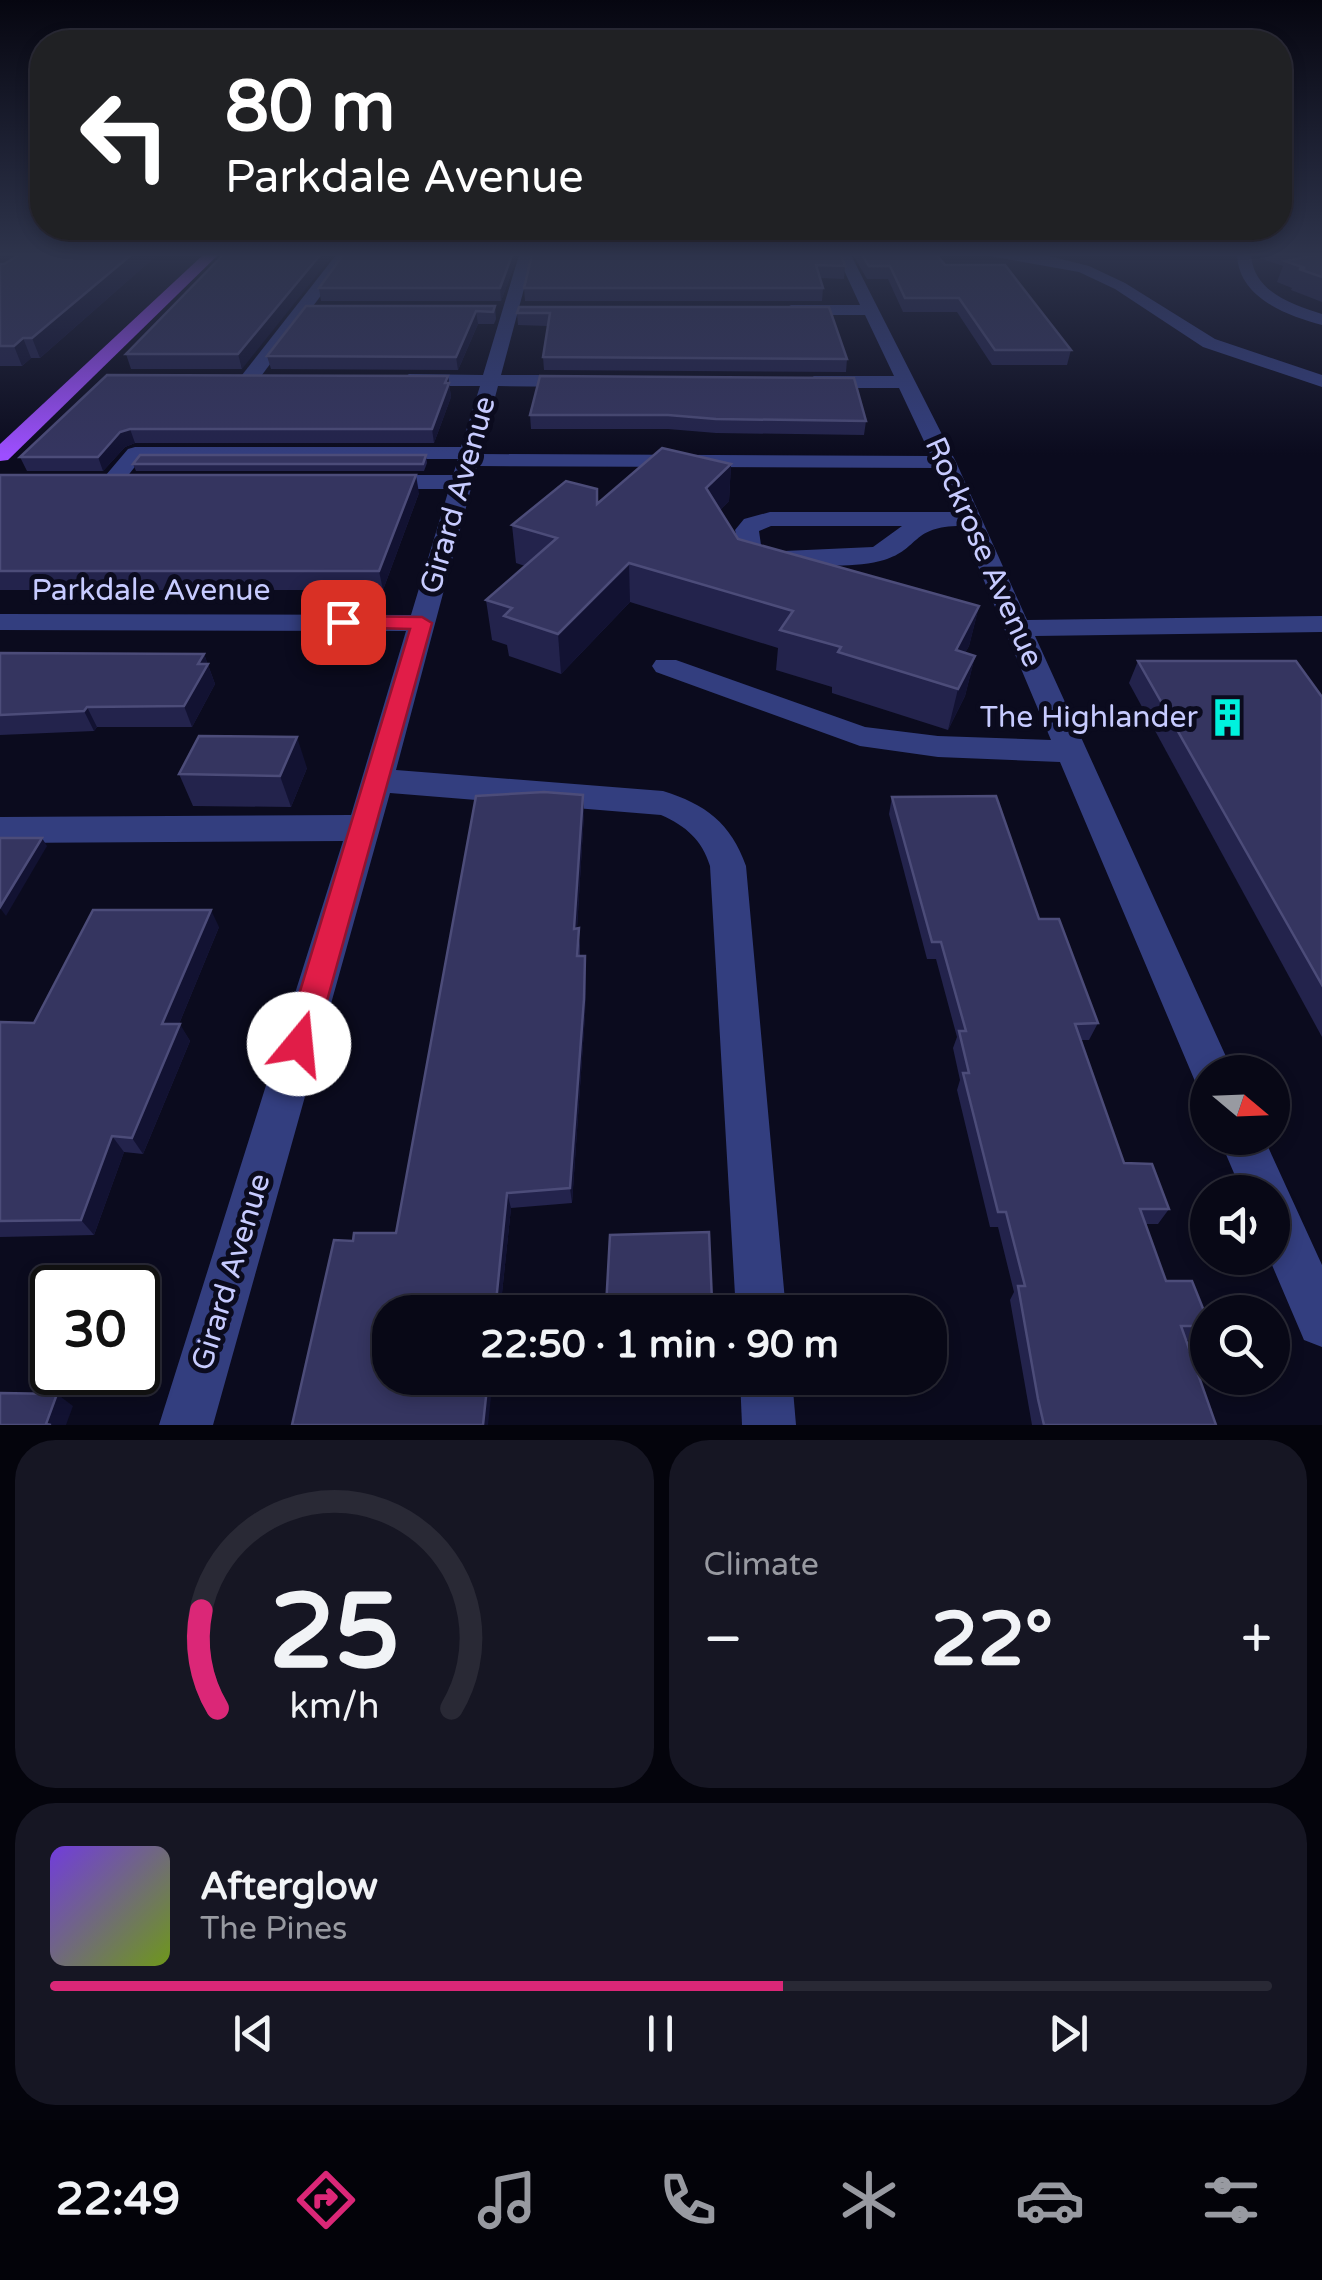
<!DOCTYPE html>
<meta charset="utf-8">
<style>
:root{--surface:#080816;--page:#161623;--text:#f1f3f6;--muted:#989aa1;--line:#292935;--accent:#db2777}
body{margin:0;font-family:"Varela Round",sans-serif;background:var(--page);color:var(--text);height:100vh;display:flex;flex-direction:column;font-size:38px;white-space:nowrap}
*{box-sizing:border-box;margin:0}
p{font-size:32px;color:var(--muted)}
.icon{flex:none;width:55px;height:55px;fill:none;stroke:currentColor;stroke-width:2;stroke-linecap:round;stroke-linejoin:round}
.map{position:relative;height:1425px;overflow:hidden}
.details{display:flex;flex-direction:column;gap:15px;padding:15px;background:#04040c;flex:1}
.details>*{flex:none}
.hud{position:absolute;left:30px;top:30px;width:1262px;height:210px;border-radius:40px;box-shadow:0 5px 15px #0003,0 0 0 2px var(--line);background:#202124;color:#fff;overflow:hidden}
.needle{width:65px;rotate:109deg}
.tools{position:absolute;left:1190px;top:1055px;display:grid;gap:20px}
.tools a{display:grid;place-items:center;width:100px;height:100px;border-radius:50%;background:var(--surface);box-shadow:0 5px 15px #0003,0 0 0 2px var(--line);font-size:50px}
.speed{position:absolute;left:30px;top:1265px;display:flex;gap:20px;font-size:50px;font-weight:700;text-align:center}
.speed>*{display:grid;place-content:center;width:130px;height:130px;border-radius:50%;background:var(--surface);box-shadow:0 5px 15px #0003,0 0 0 2px var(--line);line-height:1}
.speed .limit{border:5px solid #111;border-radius:15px;background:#fff;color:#111}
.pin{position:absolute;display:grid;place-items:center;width:85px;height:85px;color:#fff;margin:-42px;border-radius:20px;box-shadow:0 5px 15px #0006}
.me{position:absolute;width:110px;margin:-55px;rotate:17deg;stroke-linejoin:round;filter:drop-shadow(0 0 8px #0008)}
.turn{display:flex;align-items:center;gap:35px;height:210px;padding:0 30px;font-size:45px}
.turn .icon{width:130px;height:130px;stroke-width:2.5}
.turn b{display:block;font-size:70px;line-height:85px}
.big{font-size:75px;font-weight:700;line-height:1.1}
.details .widget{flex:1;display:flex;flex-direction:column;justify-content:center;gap:15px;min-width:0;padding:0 35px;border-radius:40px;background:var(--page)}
.details .dial{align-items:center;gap:0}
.dial svg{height:260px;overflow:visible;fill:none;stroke:var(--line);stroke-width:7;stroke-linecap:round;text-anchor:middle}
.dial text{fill:var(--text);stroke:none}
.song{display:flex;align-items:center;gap:30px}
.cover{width:120px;height:120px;border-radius:15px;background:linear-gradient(135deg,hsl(260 70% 55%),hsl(80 70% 35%))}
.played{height:10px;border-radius:5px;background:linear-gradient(90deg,var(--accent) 60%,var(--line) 60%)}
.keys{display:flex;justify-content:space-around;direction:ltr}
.heat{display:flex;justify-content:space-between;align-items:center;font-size:55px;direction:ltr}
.details .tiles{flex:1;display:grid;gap:15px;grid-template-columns:1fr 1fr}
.widget:last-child{grid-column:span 2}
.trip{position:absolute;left:372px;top:1295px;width:575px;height:100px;border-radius:40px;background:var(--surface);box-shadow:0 5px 15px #0003,0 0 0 2px var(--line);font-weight:700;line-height:100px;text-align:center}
.tabs{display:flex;height:160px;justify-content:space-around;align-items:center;background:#030309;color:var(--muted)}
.tabs .icon{width:70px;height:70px}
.tabs .on{color:var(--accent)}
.tabs b{font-size:45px;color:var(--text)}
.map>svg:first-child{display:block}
</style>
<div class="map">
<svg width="1322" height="1425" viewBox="0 0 1322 1425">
<rect width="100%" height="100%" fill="#0b0b1e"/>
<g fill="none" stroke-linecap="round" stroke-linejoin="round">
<!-- minor -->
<g fill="#333e7f" fill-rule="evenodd">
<path d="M 336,255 L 351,255 L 256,383 L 242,383 L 242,375 Z"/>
<path d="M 519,255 L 533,255 L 501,375 L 578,375 L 587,381 L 578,387 L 498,386 L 480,454 L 931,456 L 899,388 L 814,388 L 805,382 L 814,376 L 894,376 L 865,315 L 791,315 L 783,310 L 791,305 L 860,305 L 837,255 L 851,255 L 956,462 L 1027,620 L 1322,616 L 1322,632 L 1035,636 L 1233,1072 L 1208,1072 L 1208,1090 L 1197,1086 L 1060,762 L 938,757 L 860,746 L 656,672 L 652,666 L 656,660 L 676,660 L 865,727 L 938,736 L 1051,740 L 961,526 C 911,526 920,549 884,560 C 849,571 777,564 741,554 L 735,530 L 744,519 L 770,512 L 955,512 L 937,468 L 477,466 L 396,770 L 663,791 C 705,804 731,823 746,866 L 786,1312 L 736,1312 L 710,866 C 702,840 686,826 661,815 L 390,793 L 213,1425 L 159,1425 L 343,841 L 0,843 L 0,817 L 351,815 L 406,631 L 0,630 L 0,614 L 411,615 L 449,489 L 380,489 L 369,482 L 380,475 L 453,475 L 458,459 L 141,459 L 119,487 L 103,487 L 100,482 L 128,449 L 135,447 L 461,447 L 480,386 L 409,386 L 400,380 L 409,374 L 483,375 ZM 771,526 L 902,526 L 873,547 L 784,551 L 761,545 L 759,531 Z"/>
<path d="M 984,255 L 1049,256 L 1089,266 L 1125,283 L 1215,339 L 1322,375 L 1322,387 L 1203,347 L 1115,289 L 1079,272 Z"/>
<path d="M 1237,255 L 1251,255 C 1254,292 1291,304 1322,314 L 1322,325 C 1286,315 1239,298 1237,255 Z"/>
<path d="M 1219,1138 L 1264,1138 L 1322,1265 L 1322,1347 L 1304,1340 L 1269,1258 L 1272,1258 L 1272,1192 L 1242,1192 Z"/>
<path d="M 740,1378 L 792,1378 L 796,1425 L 742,1425 Z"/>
</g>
<!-- major -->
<path fill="#9d4eff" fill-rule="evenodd" d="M 203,255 L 218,255 L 8,460 L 0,461 L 0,444 Z"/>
</g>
<!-- wall -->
<g fill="#23234c">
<path d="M 0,255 L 157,255 L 40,358 L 31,358 L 22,366 L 0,366 Z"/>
<path d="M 223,255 L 242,369 L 131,369 L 126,354 Z"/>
<path d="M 343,255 L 518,255 L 501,301 L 321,301 L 319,288 Z"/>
<path d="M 532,255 L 845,266 L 844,279 L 820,278 L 823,288 L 822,301 L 525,301 L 524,288 Z"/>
<path d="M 853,255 L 937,255 L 945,265 L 1071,350 L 1067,365 L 992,365 L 957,312 L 903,312 L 888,279 L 867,279 Z"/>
<path d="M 1261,255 L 1322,255 L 1322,302 L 1291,290 L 1292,288 L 1277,282 L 1283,266 L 1260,258 Z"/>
<path d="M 495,306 L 496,319 L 494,324 L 478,324 L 458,370 L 271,369 L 267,356 Z"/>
<path d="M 519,307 L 847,359 L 846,372 L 544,370 L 543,357 L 548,326 L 518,325 L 517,313 Z"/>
<path d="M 107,375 L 448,376 L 451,397 L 434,443 L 135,443 L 125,447 L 103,471 L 27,471 L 20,457 Z"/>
<path d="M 540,376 L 866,421 L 864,435 L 716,433 L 668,429 L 531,429 L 530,415 Z"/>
<path d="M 426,455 L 427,463 L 424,471 L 136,471 L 133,464 Z"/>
<path d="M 731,464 L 729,501 L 720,510 L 738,539 L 979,606 L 969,646 L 965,653 L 975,656 L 965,696 L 948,730 L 832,693 L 832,687 L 776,670 L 778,648 L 630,602 L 561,674 L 509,656 L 507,645 L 492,640 L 486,600 L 525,566 L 516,563 L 512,525 L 598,504 Z"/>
<path d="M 0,475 L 419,493 L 383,590 L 0,590 Z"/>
<path d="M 0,653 L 204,654 L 215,684 L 192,727 L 97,727 L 94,731 L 0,735 Z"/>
<path d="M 1138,661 L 1322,697 L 1322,1037 L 1129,683 Z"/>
<path d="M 307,768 L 291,807 L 193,806 L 179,774 Z"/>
<path d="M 892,797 L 1039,919 L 1098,1023 L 1089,1040 L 1081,1040 L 1124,1163 L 1169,1209 L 1158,1224 L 1146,1224 L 1166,1281 L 1208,1321 L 1208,1328 L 1196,1340 L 1186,1340 L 1216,1425 L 1032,1425 L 1010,1300 L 1014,1292 L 998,1227 L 990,1227 L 957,1090 L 960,1080 L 953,1048 L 957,1037 L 936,959 L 927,959 L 889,814 Z"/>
<path d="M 584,813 L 577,928 L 580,945 L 580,956 L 586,973 L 585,1015 L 572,1203 L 511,1208 L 500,1312 L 390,1312 L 353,1241 L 396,1233 Z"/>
<path d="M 219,927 L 179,1024 L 190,1041 L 143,1154 L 124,1152 L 94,1235 L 0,1237 L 0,1022 L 34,1023 Z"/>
<path d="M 709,1232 L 638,1312 L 607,1312 L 606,1307 Z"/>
<path d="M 52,1295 L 52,1338 L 45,1338 L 37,1331 Z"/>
<path d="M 636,1378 L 729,1378 L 728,1386 L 636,1391 Z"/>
</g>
<!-- shaded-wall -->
<g fill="#121232">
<path d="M 0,255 L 22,255 L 0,268 Z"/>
<path d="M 131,255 L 157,255 L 40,358 L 32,338 Z"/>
<path d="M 320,255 L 333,255 L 242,369 L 238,354 Z"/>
<path d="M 512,255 L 518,255 L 501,301 L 500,288 Z"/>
<path d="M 476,311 L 478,324 L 458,370 L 456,357 Z"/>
<path d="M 23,338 L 31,358 L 22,366 L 14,346 Z"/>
<path d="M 448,376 L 451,397 L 434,443 L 432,429 Z"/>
<path d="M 130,429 L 135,443 L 125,447 L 103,471 L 98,457 L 120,432 Z"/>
<path d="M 731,464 L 729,501 L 705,526 L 706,488 Z"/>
<path d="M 416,475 L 419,493 L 383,590 L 379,571 Z"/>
<path d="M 629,563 L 630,602 L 561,674 L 558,634 Z"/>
<path d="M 979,606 L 969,646 L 948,685 L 956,650 Z"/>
<path d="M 204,654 L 215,684 L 192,727 L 184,706 L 198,664 Z"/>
<path d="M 975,656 L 965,696 L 948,730 L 958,689 Z"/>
<path d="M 87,707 L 97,727 L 94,731 L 84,711 Z"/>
<path d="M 297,737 L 307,768 L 291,807 L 280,776 Z"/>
<path d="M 583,795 L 584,813 L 576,946 L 574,929 Z"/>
<path d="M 42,838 L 47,846 L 6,916 L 0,908 Z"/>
<path d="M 211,910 L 219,927 L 172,1041 L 162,1024 Z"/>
<path d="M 585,956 L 586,973 L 585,1015 L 572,1203 L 570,1188 Z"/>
<path d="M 180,1024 L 190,1041 L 143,1154 L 132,1138 Z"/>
<path d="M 112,1136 L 124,1152 L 94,1235 L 81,1220 Z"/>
<path d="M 507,1193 L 511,1208 L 500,1312 L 495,1312 Z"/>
<path d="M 488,1378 L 493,1378 L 488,1425 L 483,1425 Z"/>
<path d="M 57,1394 L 73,1406 L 66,1425 L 48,1425 L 46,1424 Z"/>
</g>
<!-- building -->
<g fill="#353560" stroke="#4c4c79" stroke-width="2.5">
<path d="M 19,255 L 131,255 L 32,338 L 23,338 L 14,346 L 0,346 L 0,264 L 4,264 Z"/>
<path d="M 223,255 L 320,255 L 238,354 L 126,354 Z"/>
<path d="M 343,255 L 512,255 L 500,288 L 319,288 Z"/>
<path d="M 532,255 L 841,255 L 845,266 L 816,265 L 823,288 L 524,288 Z"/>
<path d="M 862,255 L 937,255 L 945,265 L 1005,265 L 1071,350 L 995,350 L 959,298 L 905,298 L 890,266 L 869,266 Z"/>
<path d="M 1316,255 L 1322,255 L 1322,277 L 1299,269 L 1305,268 L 1285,261 Z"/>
<path d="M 306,306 L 495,306 L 493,312 L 476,311 L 456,357 L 267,356 Z"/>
<path d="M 519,307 L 829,307 L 847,359 L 543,357 L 550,313 L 517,313 Z"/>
<path d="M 107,375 L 448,376 L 445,383 L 449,383 L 432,429 L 130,429 L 120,432 L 98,457 L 20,457 Z"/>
<path d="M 540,376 L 854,378 L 866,421 L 716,419 L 668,415 L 530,415 Z"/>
<path d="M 662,448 L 731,464 L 706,488 L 738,539 L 979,606 L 956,650 L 975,656 L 958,689 L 838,652 L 841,647 L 780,630 L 793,611 L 629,563 L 558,634 L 504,616 L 512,608 L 486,600 L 557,538 L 512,525 L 566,481 L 597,489 L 597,504 Z"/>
<path d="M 140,455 L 426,455 L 423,464 L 133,464 Z"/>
<path d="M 0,475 L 416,475 L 379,571 L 0,571 Z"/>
<path d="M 0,653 L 204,654 L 198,664 L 208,664 L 184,706 L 87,707 L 84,711 L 0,715 Z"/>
<path d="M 1138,661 L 1296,661 L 1322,697 L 1322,985 Z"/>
<path d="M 199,736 L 297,737 L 280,776 L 179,774 Z"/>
<path d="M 544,792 L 583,795 L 574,929 L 579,928 L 577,956 L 585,956 L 584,999 L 570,1188 L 507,1193 L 495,1312 L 390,1312 L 390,1378 L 488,1378 L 483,1425 L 292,1425 L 334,1240 L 353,1241 L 354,1233 L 396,1233 L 476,796 Z"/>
<path d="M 996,796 L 1039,919 L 1059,919 L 1098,1023 L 1075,1024 L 1124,1163 L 1152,1164 L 1169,1209 L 1140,1209 L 1166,1281 L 1192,1281 L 1208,1321 L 1208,1326 L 1181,1326 L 1216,1425 L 1044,1425 L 1038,1399 L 1018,1286 L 1025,1286 L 1006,1212 L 998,1212 L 963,1073 L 969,1073 L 959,1031 L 966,1031 L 941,942 L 932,942 L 892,797 Z"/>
<path d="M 0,838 L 42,838 L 0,907 Z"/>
<path d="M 93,910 L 211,910 L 162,1024 L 180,1024 L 132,1138 L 112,1136 L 81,1220 L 0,1221 L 0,1022 L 34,1023 Z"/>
<path d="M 709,1232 L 712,1301 L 726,1301 L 727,1312 L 638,1312 L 638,1305 L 606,1307 L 610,1235 Z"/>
<path d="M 52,1295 L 52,1331 L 37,1331 Z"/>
<path d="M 636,1378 L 729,1378 L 729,1380 L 636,1384 Z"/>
<path d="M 0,1393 L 57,1394 L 46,1424 L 51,1425 L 0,1425 Z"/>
</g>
<!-- sky -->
<linearGradient id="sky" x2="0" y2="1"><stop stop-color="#060610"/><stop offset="0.56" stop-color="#2e344c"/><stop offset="1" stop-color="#2e344c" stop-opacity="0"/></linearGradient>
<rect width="1322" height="455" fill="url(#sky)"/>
<!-- route -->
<path fill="#e11d48" stroke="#92132f" stroke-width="2.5" d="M 343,616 L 422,617 L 432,623 L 315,1044 L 310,1054 L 299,1058 L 288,1054 L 284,1044 L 410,629 L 336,627 L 336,618 Z"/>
<!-- icons -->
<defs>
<symbol id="building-bare" viewBox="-9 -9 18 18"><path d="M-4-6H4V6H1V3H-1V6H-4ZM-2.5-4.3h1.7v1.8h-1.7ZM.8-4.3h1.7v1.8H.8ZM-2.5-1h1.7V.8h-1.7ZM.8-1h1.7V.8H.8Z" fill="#00f2de" stroke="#0b0b1e" stroke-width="2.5" paint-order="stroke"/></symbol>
</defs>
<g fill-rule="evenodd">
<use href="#building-bare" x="1200" y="690" width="55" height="55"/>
</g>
<g text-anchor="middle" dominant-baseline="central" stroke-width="10" stroke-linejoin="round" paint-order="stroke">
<!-- street labels -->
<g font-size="30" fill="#c7cbff" stroke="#0b0b1e">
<text transform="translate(458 495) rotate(-74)">Girard Avenue</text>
<text transform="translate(984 552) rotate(66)">Rockrose Avenue</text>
<text x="151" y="590">Parkdale Avenue</text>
<text transform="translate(231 1272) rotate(-73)">Girard Avenue</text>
</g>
<!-- poi labels -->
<g font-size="30" fill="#c7cbff" stroke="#0b0b1e" text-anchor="end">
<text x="1198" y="717">The Highlander</text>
</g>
</g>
</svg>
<div class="tools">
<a><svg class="needle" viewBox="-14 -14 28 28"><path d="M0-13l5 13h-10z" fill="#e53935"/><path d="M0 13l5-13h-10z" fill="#989aa1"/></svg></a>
<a><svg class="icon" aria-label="sound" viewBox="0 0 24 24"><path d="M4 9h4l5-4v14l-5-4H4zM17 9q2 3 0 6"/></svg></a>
<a><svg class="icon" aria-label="search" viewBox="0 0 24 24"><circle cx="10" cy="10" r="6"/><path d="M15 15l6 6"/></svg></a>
</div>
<div class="speed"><div class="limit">30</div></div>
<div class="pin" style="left:343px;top:622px;background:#d93025"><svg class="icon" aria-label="arrive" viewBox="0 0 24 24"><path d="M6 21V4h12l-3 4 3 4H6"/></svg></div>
<svg class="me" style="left:299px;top:1044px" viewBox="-20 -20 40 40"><circle r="19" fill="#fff"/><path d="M0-13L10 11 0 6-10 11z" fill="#e11d48"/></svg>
<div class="trip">22:50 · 1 min · 90 m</div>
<div class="hud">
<div class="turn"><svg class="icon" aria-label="left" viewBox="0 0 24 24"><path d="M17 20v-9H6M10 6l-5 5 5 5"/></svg><div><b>80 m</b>Parkdale Avenue</div></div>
</div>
</div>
<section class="details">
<div class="tiles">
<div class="widget dial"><svg viewBox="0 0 100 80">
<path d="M14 69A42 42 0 1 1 86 69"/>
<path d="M14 69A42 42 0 0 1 9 39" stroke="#db2777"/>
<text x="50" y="56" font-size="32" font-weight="700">25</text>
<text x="50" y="72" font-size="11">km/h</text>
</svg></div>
<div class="widget"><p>Climate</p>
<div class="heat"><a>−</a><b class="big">22°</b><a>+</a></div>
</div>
<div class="widget">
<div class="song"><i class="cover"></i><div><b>Afterglow</b><p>The Pines</p></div></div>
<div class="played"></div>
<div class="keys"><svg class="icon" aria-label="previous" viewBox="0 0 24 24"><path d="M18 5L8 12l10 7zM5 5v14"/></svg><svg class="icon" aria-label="pause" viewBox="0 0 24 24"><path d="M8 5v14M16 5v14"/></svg><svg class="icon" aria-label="next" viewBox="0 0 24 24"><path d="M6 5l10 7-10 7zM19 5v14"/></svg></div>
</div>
</div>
</section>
<nav class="tabs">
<b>22:49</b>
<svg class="icon on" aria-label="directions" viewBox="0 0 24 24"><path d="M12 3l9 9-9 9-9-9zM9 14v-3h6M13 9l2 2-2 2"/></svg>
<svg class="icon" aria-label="music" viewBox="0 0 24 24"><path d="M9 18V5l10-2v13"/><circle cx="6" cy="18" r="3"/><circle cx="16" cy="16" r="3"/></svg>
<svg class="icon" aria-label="phone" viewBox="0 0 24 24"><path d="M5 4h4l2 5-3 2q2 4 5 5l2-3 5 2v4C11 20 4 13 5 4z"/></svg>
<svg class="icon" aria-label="climate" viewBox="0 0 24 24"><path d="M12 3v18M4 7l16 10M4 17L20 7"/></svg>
<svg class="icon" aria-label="car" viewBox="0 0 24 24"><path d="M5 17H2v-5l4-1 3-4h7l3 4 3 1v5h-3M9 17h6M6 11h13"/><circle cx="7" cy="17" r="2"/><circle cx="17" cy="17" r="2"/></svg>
<svg class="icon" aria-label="filters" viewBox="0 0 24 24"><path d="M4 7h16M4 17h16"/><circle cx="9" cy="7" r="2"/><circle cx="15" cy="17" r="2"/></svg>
</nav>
